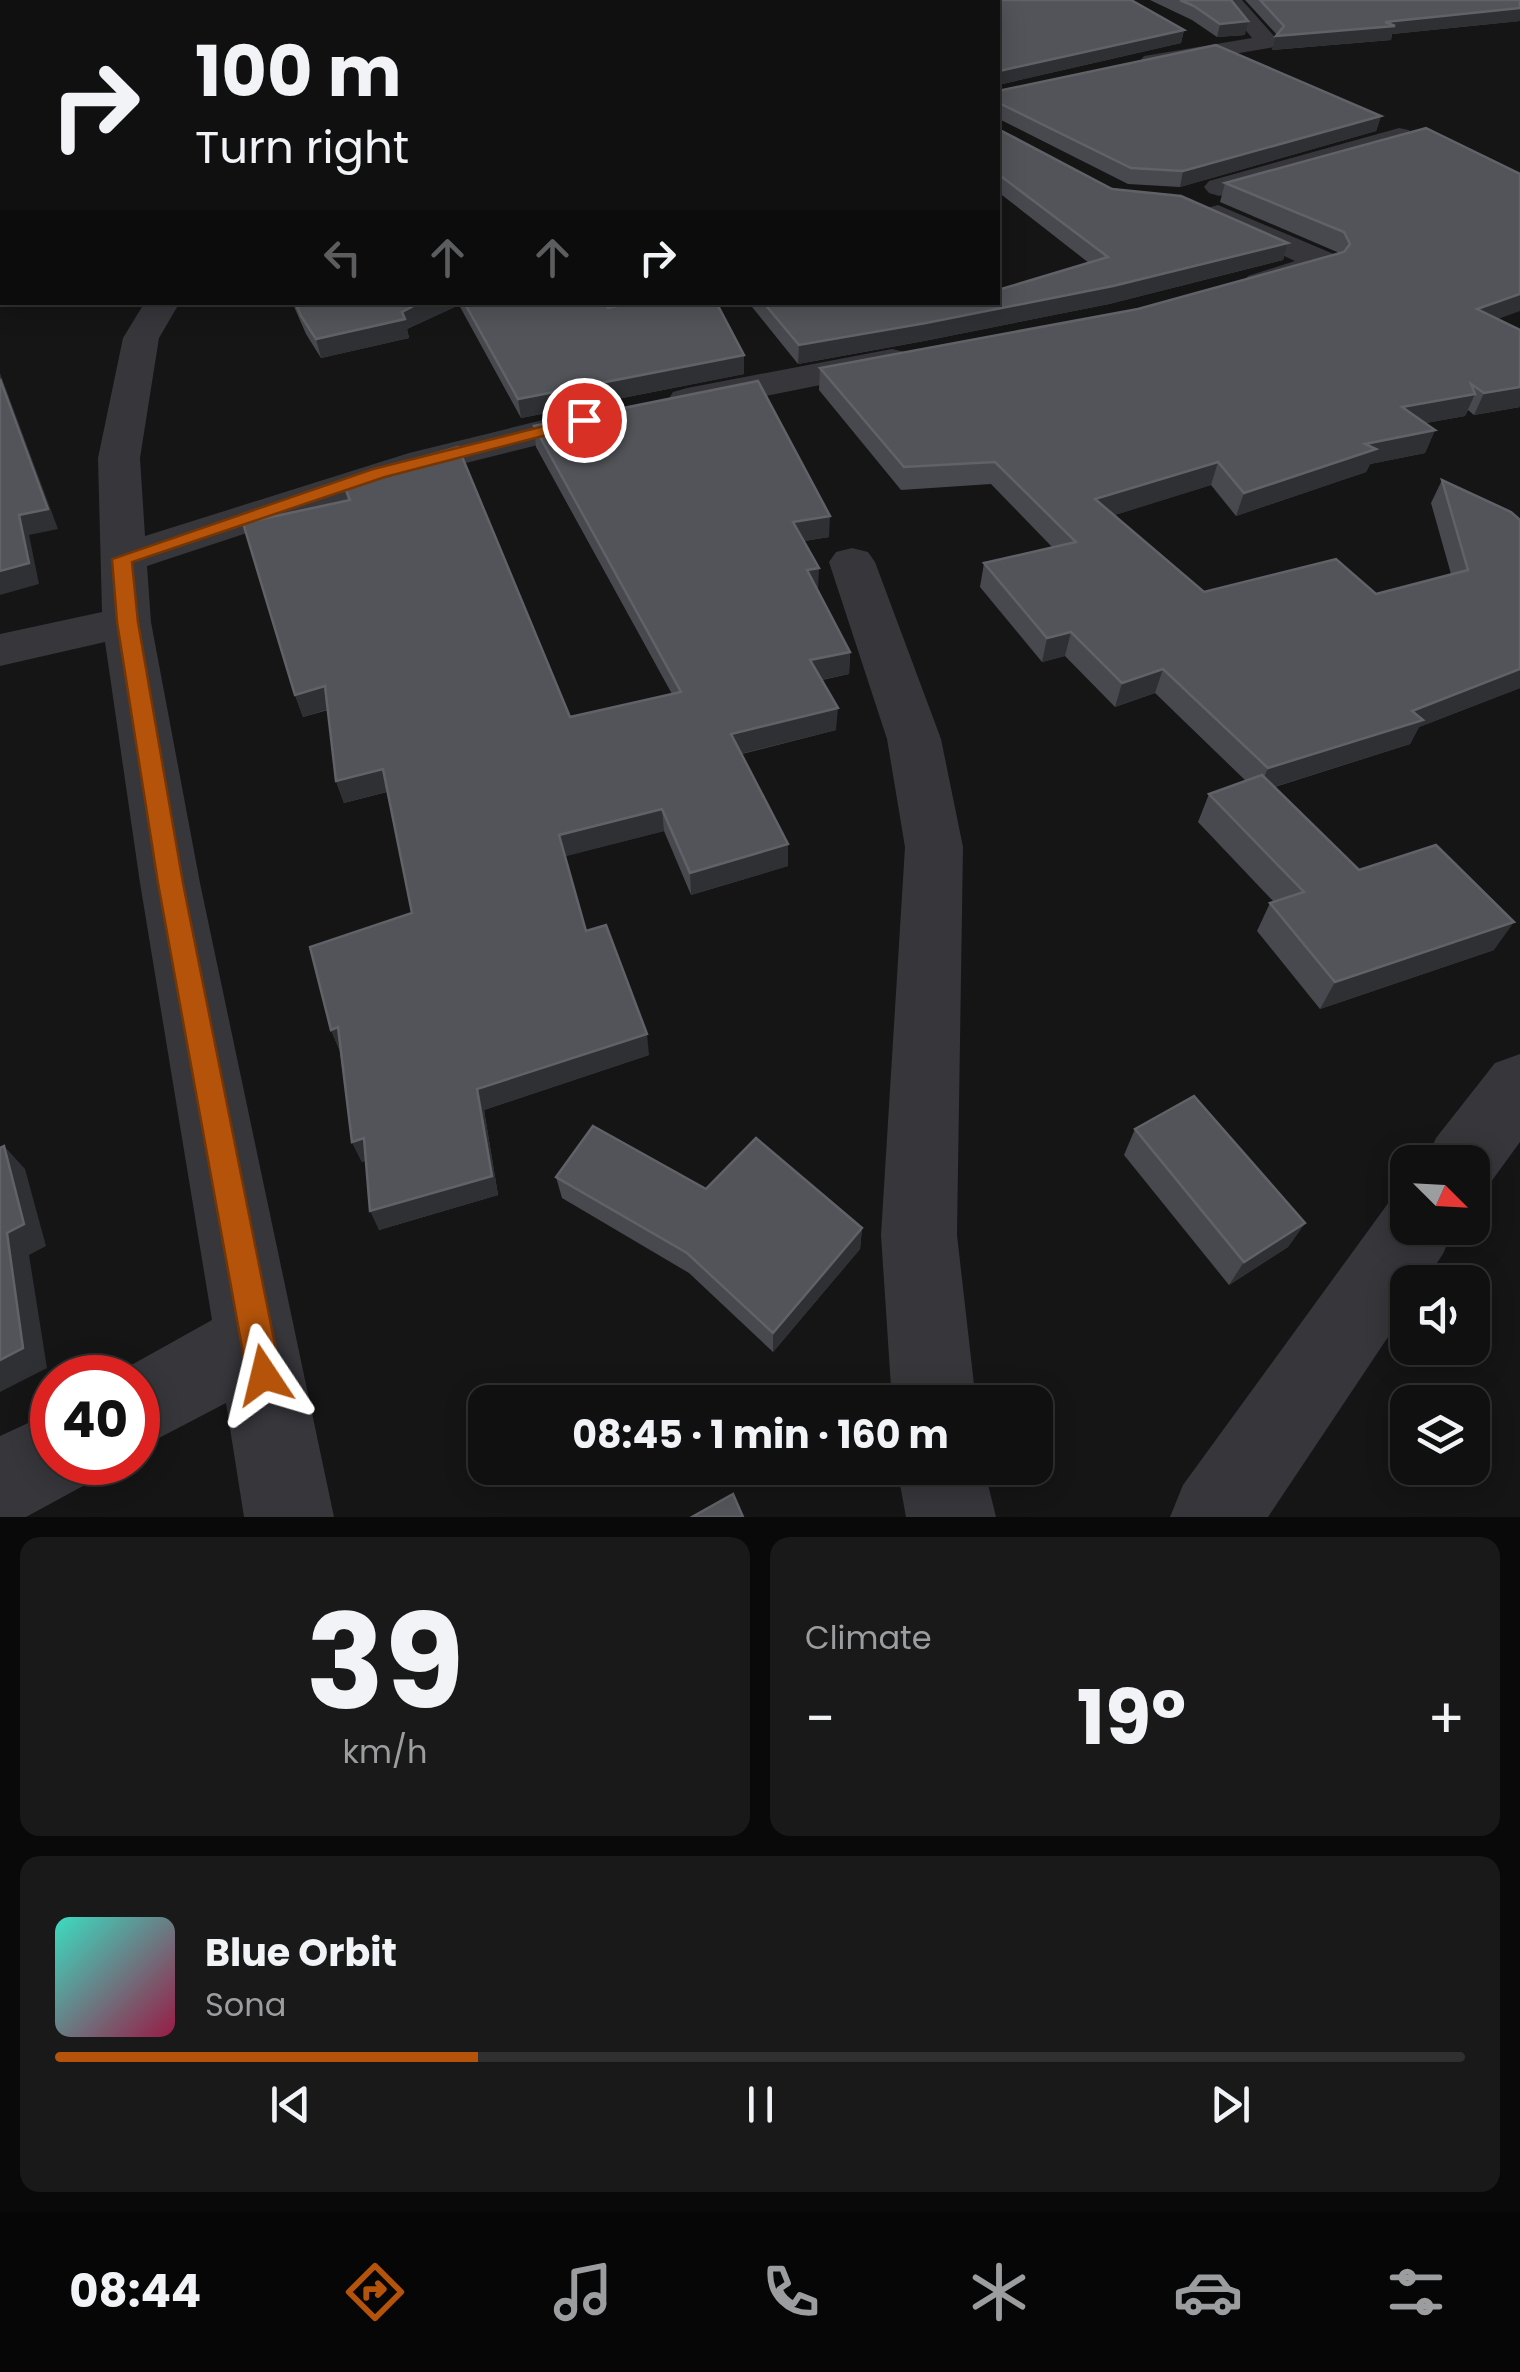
<!DOCTYPE html>
<meta charset="utf-8">
<style>
:root{--surface:#101010;--page:#191919;--text:#f1f3f6;--muted:#9c9d9f;--line:#303030;--accent:#b45309}
body{margin:0;font-family:Poppins,sans-serif;background:var(--page);color:var(--text);height:100vh;display:flex;flex-direction:column;font-size:38px;white-space:nowrap}
*{box-sizing:border-box;margin:0}
p{font-size:32px;color:var(--muted)}
.icon{flex:none;width:55px;height:55px;fill:none;stroke:currentColor;stroke-width:2;stroke-linecap:round;stroke-linejoin:round}
.map{position:relative;height:1517px;overflow:hidden}
.sheet{display:flex;flex-direction:column;gap:20px;padding:20px;background:#090909;flex:1}
.sheet>*{flex:none}
.hud{position:absolute;left:0px;top:0px;width:1000px;height:305px;box-shadow:0 5px 25px #0003,0 0 0 2px var(--line);background:#101010;color:var(--text);overflow:hidden}
.needle{width:65px;rotate:114deg}
.buttons{position:absolute;left:1390px;top:1145px;display:grid;gap:20px}
.buttons a{display:grid;place-items:center;width:100px;height:100px;border-radius:20px;background:var(--surface);box-shadow:0 5px 25px #0003,0 0 0 2px var(--line);font-size:50px}
.speed{position:absolute;left:30px;top:1355px;display:flex;gap:20px;font-size:50px;font-weight:700;text-align:center}
.speed>*{display:grid;place-content:center;width:130px;height:130px;border-radius:50%;background:var(--surface);box-shadow:0 5px 25px #0003,0 0 0 2px var(--line);line-height:1}
.speed .limit{border:15px solid #d22;background:#fff;color:#111}
.pin{position:absolute;display:grid;place-items:center;width:85px;height:85px;color:#fff;margin:-42px;border:5px solid #fff;border-radius:50%;box-shadow:0 2px 10px #0007}
.me{position:absolute;width:110px;margin:-55px;rotate:350deg;stroke-linejoin:round;filter:drop-shadow(0 0 8px #0008)}
.turn{display:flex;align-items:center;gap:35px;height:210px;padding:0 30px;font-size:45px}
.turn .icon{width:130px;height:130px;stroke-width:2.5}
.turn b{display:block;font-size:70px;line-height:85px}
.lanes{display:flex;align-items:center;height:95px;padding:0 30px;background:#0003;justify-content:center;gap:50px;direction:ltr}
.lanes .off{opacity:.35}
.big{font-size:75px;font-weight:700;line-height:1.1}
.sheet .tile{flex:1;display:flex;flex-direction:column;justify-content:center;gap:15px;min-width:0;padding:0 35px;border-radius:20px;background:var(--page)}
.sheet .dial{align-items:center;gap:0}
.dial b{font-size:130px;line-height:1}
.song{display:flex;align-items:center;gap:30px}
.cover{width:120px;height:120px;border-radius:15px;background:linear-gradient(135deg,hsl(170 70% 55%),hsl(340 70% 35%))}
.played{height:10px;border-radius:5px;background:linear-gradient(90deg,var(--accent) 30%,var(--line) 30%)}
.keys{display:flex;justify-content:space-around;direction:ltr}
.heat{display:flex;justify-content:space-between;align-items:center;font-size:55px;direction:ltr}
.sheet .tiles{flex:1;display:grid;gap:20px;grid-template-columns:1fr 1fr}
.tile:last-child{grid-column:span 2}
.trip{position:absolute;left:468px;top:1385px;width:585px;height:100px;border-radius:20px;background:var(--surface);box-shadow:0 5px 25px #0003,0 0 0 2px var(--line);font-weight:700;line-height:100px;text-align:center}
.menu{display:flex;height:160px;justify-content:space-around;align-items:center;background:#060606;color:var(--muted)}
.menu .icon{width:70px;height:70px}
.menu .active{color:var(--accent)}
.menu b{font-size:45px;color:var(--text)}
.map>svg:first-child{display:block}
</style>
<div class="map">
<svg width="1520" height="1517" viewBox="0 0 1520 1517">
<rect width="100%" height="100%" fill="#151516"/>
<g fill="none" stroke-linecap="round" stroke-linejoin="round">
<!-- minor -->
<g fill="#36363b" fill-rule="evenodd">
<path d="M 1221,0 L 1242,0 L 1275,37 L 1278,42 L 1275,47 L 1152,68 L 1144,66 L 1140,61 L 1144,56 L 1252,38 Z"/>
<path d="M 1399,128 L 1409,130 L 1412,136 L 1409,142 L 1219,196 L 1209,193 L 1204,187 L 1209,181 Z"/>
<path d="M 1218,205 L 1336,255 L 1340,262 L 1336,269 L 1260,293 L 1248,290 L 1243,283 L 1248,276 L 1295,261 L 1207,220 L 1203,214 L 1207,208 Z"/>
<path d="M 145,302 L 180,302 L 159,338 L 140,458 L 145,536 L 409,453 L 608,404 L 622,408 L 628,416 L 622,424 L 438,470 L 147,566 L 151,622 L 200,883 L 334,1517 L 244,1517 L 226,1403 L 138,1449 L 138,1378 L 108,1378 L 212,1320 L 140,883 L 105,642 L 0,666 L 0,634 L 102,612 L 98,458 L 123,338 Z"/>
<path d="M 892,349 L 905,352 L 911,360 L 905,368 L 687,412 L 673,408 L 668,400 L 673,392 L 687,388 Z"/>
<path d="M 852,548 L 868,552 L 875,562 L 941,739 L 963,847 L 957,1235 L 976,1402 L 892,1402 L 881,1235 L 905,847 L 887,739 L 829,562 L 836,552 Z"/>
<path d="M 1520,1054 L 1520,1142 L 1488,1186 L 1472,1192 L 1472,1162 L 1425,1162 L 1436,1138 L 1495,1063 Z"/>
<path d="M 1408,1194 L 1408,1228 L 1454,1228 L 1443,1254 L 1424,1282 L 1408,1282 L 1408,1307 L 1268,1517 L 1170,1517 L 1183,1485 L 1389,1202 Z"/>
<path d="M 52,1412 L 52,1462 L 92,1462 L 83,1486 L 26,1517 L 0,1517 L 0,1436 Z"/>
<path d="M 897,1468 L 984,1468 L 996,1517 L 906,1517 Z"/>
</g>
</g>
<!-- wall -->
<g fill="#48494e">
<path d="M 0,0 L 1131,0 L 1184,30 L 1181,43 L 998,85 L 998,91 L 1216,45 L 1381,116 L 1376,131 L 1180,187 L 1128,184 L 999,119 L 998,129 L 1112,189 L 1181,196 L 1288,243 L 1283,260 L 1109,304 L 924,341 L 798,364 L 748,302 L 998,302 L 998,290 L 1089,263 L 998,192 L 998,2 L 2,2 L 2,292 L 0,292 Z"/>
<path d="M 1150,0 L 1231,0 L 1245,35 L 1217,37 L 1192,20 Z"/>
<path d="M 1245,0 L 1520,0 L 1520,21 L 1392,34 L 1391,40 L 1272,50 L 1277,35 Z"/>
<path d="M 1426,128 L 1498,319 L 1520,330 L 1520,407 L 1474,415 L 1468,410 L 1465,416 L 1426,423 L 1435,430 L 1425,453 L 1370,464 L 1366,472 L 1236,516 L 1211,485 L 1114,515 L 1204,592 L 1376,594 L 1451,574 L 1431,503 L 1442,480 L 1520,520 L 1520,688 L 1419,727 L 1410,744 L 1275,787 L 1359,870 L 1494,950 L 1320,1009 L 1257,931 L 1270,903 L 1274,902 L 1198,822 L 1209,794 L 1246,781 L 1155,693 L 1115,707 L 1065,656 L 1042,662 L 980,587 L 984,563 L 1053,548 L 991,484 L 901,490 L 819,390 L 820,368 L 1138,309 L 1339,254 L 1337,252 L 1220,202 L 1225,183 Z"/>
<path d="M 292,302 L 603,302 L 608,308 L 744,374 L 521,418 L 459,305 L 407,329 L 409,338 L 321,358 L 306,334 Z"/>
<path d="M 534,426 L 829,537 L 804,541 L 818,590 L 850,652 L 849,674 L 822,680 L 836,730 L 742,754 L 788,844 L 788,866 L 691,895 L 664,831 L 565,856 L 586,931 L 649,1055 L 484,1110 L 498,1195 L 379,1230 L 366,1160 L 362,1162 L 352,1142 L 340,1051 L 331,1030 L 412,913 L 387,792 L 344,803 L 336,781 L 328,710 L 303,717 L 295,695 L 348,501 L 342,480 L 570,717 L 672,694 L 536,447 Z"/>
<path d="M 1135,1129 L 1305,1223 L 1288,1247 L 1229,1285 L 1124,1155 Z"/>
<path d="M 556,1177 L 706,1189 L 862,1228 L 860,1249 L 773,1352 L 689,1273 L 562,1198 Z"/>
</g>
<!-- shaded-wall -->
<g fill="#2f3033">
<path d="M 1520,8 L 1520,21 L 1392,34 L 1391,40 L 1272,50 L 1276,36 L 1385,22 Z"/>
<path d="M 1248,21 L 1245,35 L 1217,37 L 1220,24 Z"/>
<path d="M 1184,30 L 1181,43 L 998,85 L 999,71 Z"/>
<path d="M 1381,116 L 1376,131 L 1180,187 L 1183,171 Z"/>
<path d="M 1288,243 L 1283,260 L 1109,304 L 924,341 L 798,364 L 799,345 Z"/>
<path d="M 1520,294 L 1520,311 L 1468,330 L 1477,309 Z"/>
<path d="M 421,302 L 458,302 L 459,305 L 407,329 L 409,338 L 321,358 L 316,339 L 402,312 Z"/>
<path d="M 744,355 L 744,374 L 521,418 L 518,399 Z"/>
<path d="M 0,373 L 58,529 L 29,535 L 39,584 L 0,595 Z"/>
<path d="M 1520,387 L 1520,407 L 1474,415 L 1484,393 Z"/>
<path d="M 1475,394 L 1465,416 L 1393,429 L 1402,407 Z"/>
<path d="M 1435,430 L 1425,453 L 1370,464 L 1366,472 L 1236,516 L 1244,493 L 1365,444 Z"/>
<path d="M 1218,462 L 1211,485 L 1090,523 L 1095,499 Z"/>
<path d="M 830,516 L 829,537 L 793,543 L 793,522 Z"/>
<path d="M 819,568 L 818,590 L 807,570 Z"/>
<path d="M 1071,632 L 1065,656 L 1042,662 L 1047,638 Z"/>
<path d="M 850,652 L 849,674 L 810,682 L 810,660 Z"/>
<path d="M 1163,669 L 1155,693 L 1115,707 L 1122,683 Z"/>
<path d="M 1520,669 L 1520,688 L 1419,727 L 1410,744 L 1258,792 L 1268,768 Z"/>
<path d="M 325,686 L 332,708 L 303,717 L 295,695 Z"/>
<path d="M 838,708 L 836,730 L 732,756 L 731,734 Z"/>
<path d="M 383,769 L 390,791 L 344,803 L 336,781 Z"/>
<path d="M 662,809 L 664,831 L 563,857 L 559,835 Z"/>
<path d="M 788,844 L 788,866 L 691,895 L 690,873 Z"/>
<path d="M 1514,922 L 1494,950 L 1320,1009 L 1335,982 Z"/>
<path d="M 338,1027 L 340,1051 L 331,1030 Z"/>
<path d="M 647,1034 L 649,1055 L 484,1110 L 498,1195 L 379,1230 L 370,1211 L 477,1089 Z"/>
<path d="M 364,1138 L 374,1158 L 362,1162 L 352,1142 Z"/>
<path d="M 4,1146 L 25,1169 L 46,1246 L 29,1255 L 47,1368 L 0,1392 L 0,1360 L 7,1233 Z"/>
<path d="M 1305,1223 L 1288,1247 L 1229,1285 L 1244,1262 Z"/>
<path d="M 862,1228 L 860,1249 L 773,1352 L 773,1333 Z"/>
</g>
<!-- building -->
<g fill="#525459" stroke="#606267" stroke-width="2.5">
<path d="M 0,0 L 1131,0 L 1184,30 L 999,71 L 998,91 L 1216,45 L 1381,116 L 1183,171 L 1131,168 L 999,103 L 998,129 L 1112,189 L 1181,196 L 1288,243 L 1113,286 L 926,323 L 799,345 L 763,302 L 998,302 L 998,290 L 1108,257 L 998,174 L 998,2 L 2,2 L 2,275 L 0,275 Z"/>
<path d="M 1180,0 L 1231,0 L 1248,21 L 1220,24 L 1194,6 Z"/>
<path d="M 1260,0 L 1520,0 L 1520,8 L 1385,22 L 1395,26 L 1276,36 L 1284,26 Z"/>
<path d="M 1426,128 L 1520,174 L 1520,294 L 1477,309 L 1520,330 L 1520,387 L 1484,393 L 1471,384 L 1475,394 L 1402,407 L 1435,430 L 1365,444 L 1376,449 L 1244,493 L 1218,462 L 1095,499 L 1204,592 L 1336,559 L 1376,594 L 1468,570 L 1442,480 L 1511,512 L 1520,520 L 1520,669 L 1412,711 L 1423,720 L 1268,768 L 1163,669 L 1122,683 L 1071,632 L 1047,638 L 984,563 L 1076,542 L 995,462 L 904,467 L 820,368 L 1138,309 L 1344,252 L 1350,244 L 1344,232 L 1225,183 Z"/>
<path d="M 295,302 L 421,302 L 402,312 L 405,319 L 316,339 L 301,316 Z"/>
<path d="M 464,302 L 603,302 L 608,308 L 635,302 L 716,302 L 744,355 L 518,399 Z"/>
<path d="M 0,379 L 48,509 L 19,515 L 29,563 L 0,571 Z"/>
<path d="M 758,381 L 830,516 L 793,522 L 819,568 L 807,570 L 850,652 L 810,660 L 838,708 L 731,734 L 788,844 L 690,873 L 662,809 L 559,835 L 586,931 L 606,925 L 647,1034 L 477,1089 L 492,1176 L 370,1211 L 364,1138 L 352,1142 L 338,1027 L 331,1030 L 310,947 L 412,913 L 383,769 L 336,781 L 325,686 L 295,695 L 243,523 L 350,500 L 342,480 L 458,447 L 570,717 L 681,692 L 534,426 Z"/>
<path d="M 1262,775 L 1359,870 L 1436,845 L 1514,922 L 1335,982 L 1270,903 L 1304,892 L 1209,794 Z"/>
<path d="M 1194,1096 L 1305,1223 L 1244,1262 L 1135,1129 Z"/>
<path d="M 593,1126 L 706,1189 L 756,1138 L 862,1228 L 773,1333 L 687,1253 L 556,1177 Z"/>
<path d="M 4,1146 L 24,1224 L 7,1233 L 23,1348 L 0,1360 L 0,1148 Z"/>
<path d="M 733,1494 L 743,1517 L 692,1517 Z"/>
</g>
<!-- route -->
<path fill="#b45309" stroke="#753606" stroke-width="2.5" d="M 584,416 L 592,420 L 589,424 L 385,477 L 132,562 L 138,622 L 183,883 L 281,1375 L 276,1387 L 264,1392 L 252,1387 L 247,1375 L 158,883 L 117,622 L 112,559 L 373,469 Z"/>
</svg>
<div class="buttons">
<a><svg class="needle" viewBox="-14 -14 28 28"><path d="M0-13l5 13h-10z" fill="#e53935"/><path d="M0 13l5-13h-10z" fill="#9c9d9f"/></svg></a>
<a><svg class="icon" aria-label="sound" viewBox="0 0 24 24"><path d="M4 9h4l5-4v14l-5-4H4zM17 9q2 3 0 6"/></svg></a>
<a><svg class="icon" aria-label="layers" viewBox="0 0 24 24"><path d="M12 4l9 5-9 5-9-5zM3 14l9 5 9-5"/></svg></a>
</div>
<div class="speed"><div class="limit">40</div></div>
<div class="pin" style="left:584px;top:420px;background:#d93025"><svg class="icon" aria-label="arrive" viewBox="0 0 24 24"><path d="M6 21V4h12l-3 4 3 4H6"/></svg></div>
<svg class="me" style="left:264px;top:1375px" viewBox="-20 -20 40 40"><path d="M0-17L14 15 0 8-14 15z" fill="#b45309" stroke="#fff" stroke-width="4"/></svg>
<div class="trip">08:45 · 1 min · 160 m</div>
<div class="hud">
<div class="turn"><svg class="icon" aria-label="right" viewBox="0 0 24 24"><path d="M7 20v-9h11M14 6l5 5-5 5"/></svg><div><b>100 m</b>Turn right</div></div>
<div class="lanes"><svg class="icon off" aria-label="left" viewBox="0 0 24 24"><path d="M17 20v-9H6M10 6l-5 5 5 5"/></svg><svg class="icon off" aria-label="ahead" viewBox="0 0 24 24"><path d="M12 20V5M6 11l6-6 6 6"/></svg><svg class="icon off" aria-label="ahead" viewBox="0 0 24 24"><path d="M12 20V5M6 11l6-6 6 6"/></svg><svg class="icon" aria-label="right" viewBox="0 0 24 24"><path d="M7 20v-9h11M14 6l5 5-5 5"/></svg></div>
</div>
</div>
<section class="sheet">
<div class="tiles">
<div class="tile dial"><b>39</b><p>km/h</p></div>
<div class="tile"><p>Climate</p>
<div class="heat"><a>−</a><b class="big">19°</b><a>+</a></div>
</div>
<div class="tile">
<div class="song"><i class="cover"></i><div><b>Blue Orbit</b><p>Sona</p></div></div>
<div class="played"></div>
<div class="keys"><svg class="icon" aria-label="previous" viewBox="0 0 24 24"><path d="M18 5L8 12l10 7zM5 5v14"/></svg><svg class="icon" aria-label="pause" viewBox="0 0 24 24"><path d="M8 5v14M16 5v14"/></svg><svg class="icon" aria-label="next" viewBox="0 0 24 24"><path d="M6 5l10 7-10 7zM19 5v14"/></svg></div>
</div>
</div>
</section>
<nav class="menu">
<b>08:44</b>
<svg class="icon active" aria-label="directions" viewBox="0 0 24 24"><path d="M12 3l9 9-9 9-9-9zM9 14v-3h6M13 9l2 2-2 2"/></svg>
<svg class="icon" aria-label="music" viewBox="0 0 24 24"><path d="M9 18V5l10-2v13"/><circle cx="6" cy="18" r="3"/><circle cx="16" cy="16" r="3"/></svg>
<svg class="icon" aria-label="phone" viewBox="0 0 24 24"><path d="M5 4h4l2 5-3 2q2 4 5 5l2-3 5 2v4C11 20 4 13 5 4z"/></svg>
<svg class="icon" aria-label="climate" viewBox="0 0 24 24"><path d="M12 3v18M4 7l16 10M4 17L20 7"/></svg>
<svg class="icon" aria-label="car" viewBox="0 0 24 24"><path d="M5 17H2v-5l4-1 3-4h7l3 4 3 1v5h-3M9 17h6M6 11h13"/><circle cx="7" cy="17" r="2"/><circle cx="17" cy="17" r="2"/></svg>
<svg class="icon" aria-label="filters" viewBox="0 0 24 24"><path d="M4 7h16M4 17h16"/><circle cx="9" cy="7" r="2"/><circle cx="15" cy="17" r="2"/></svg>
</nav>
